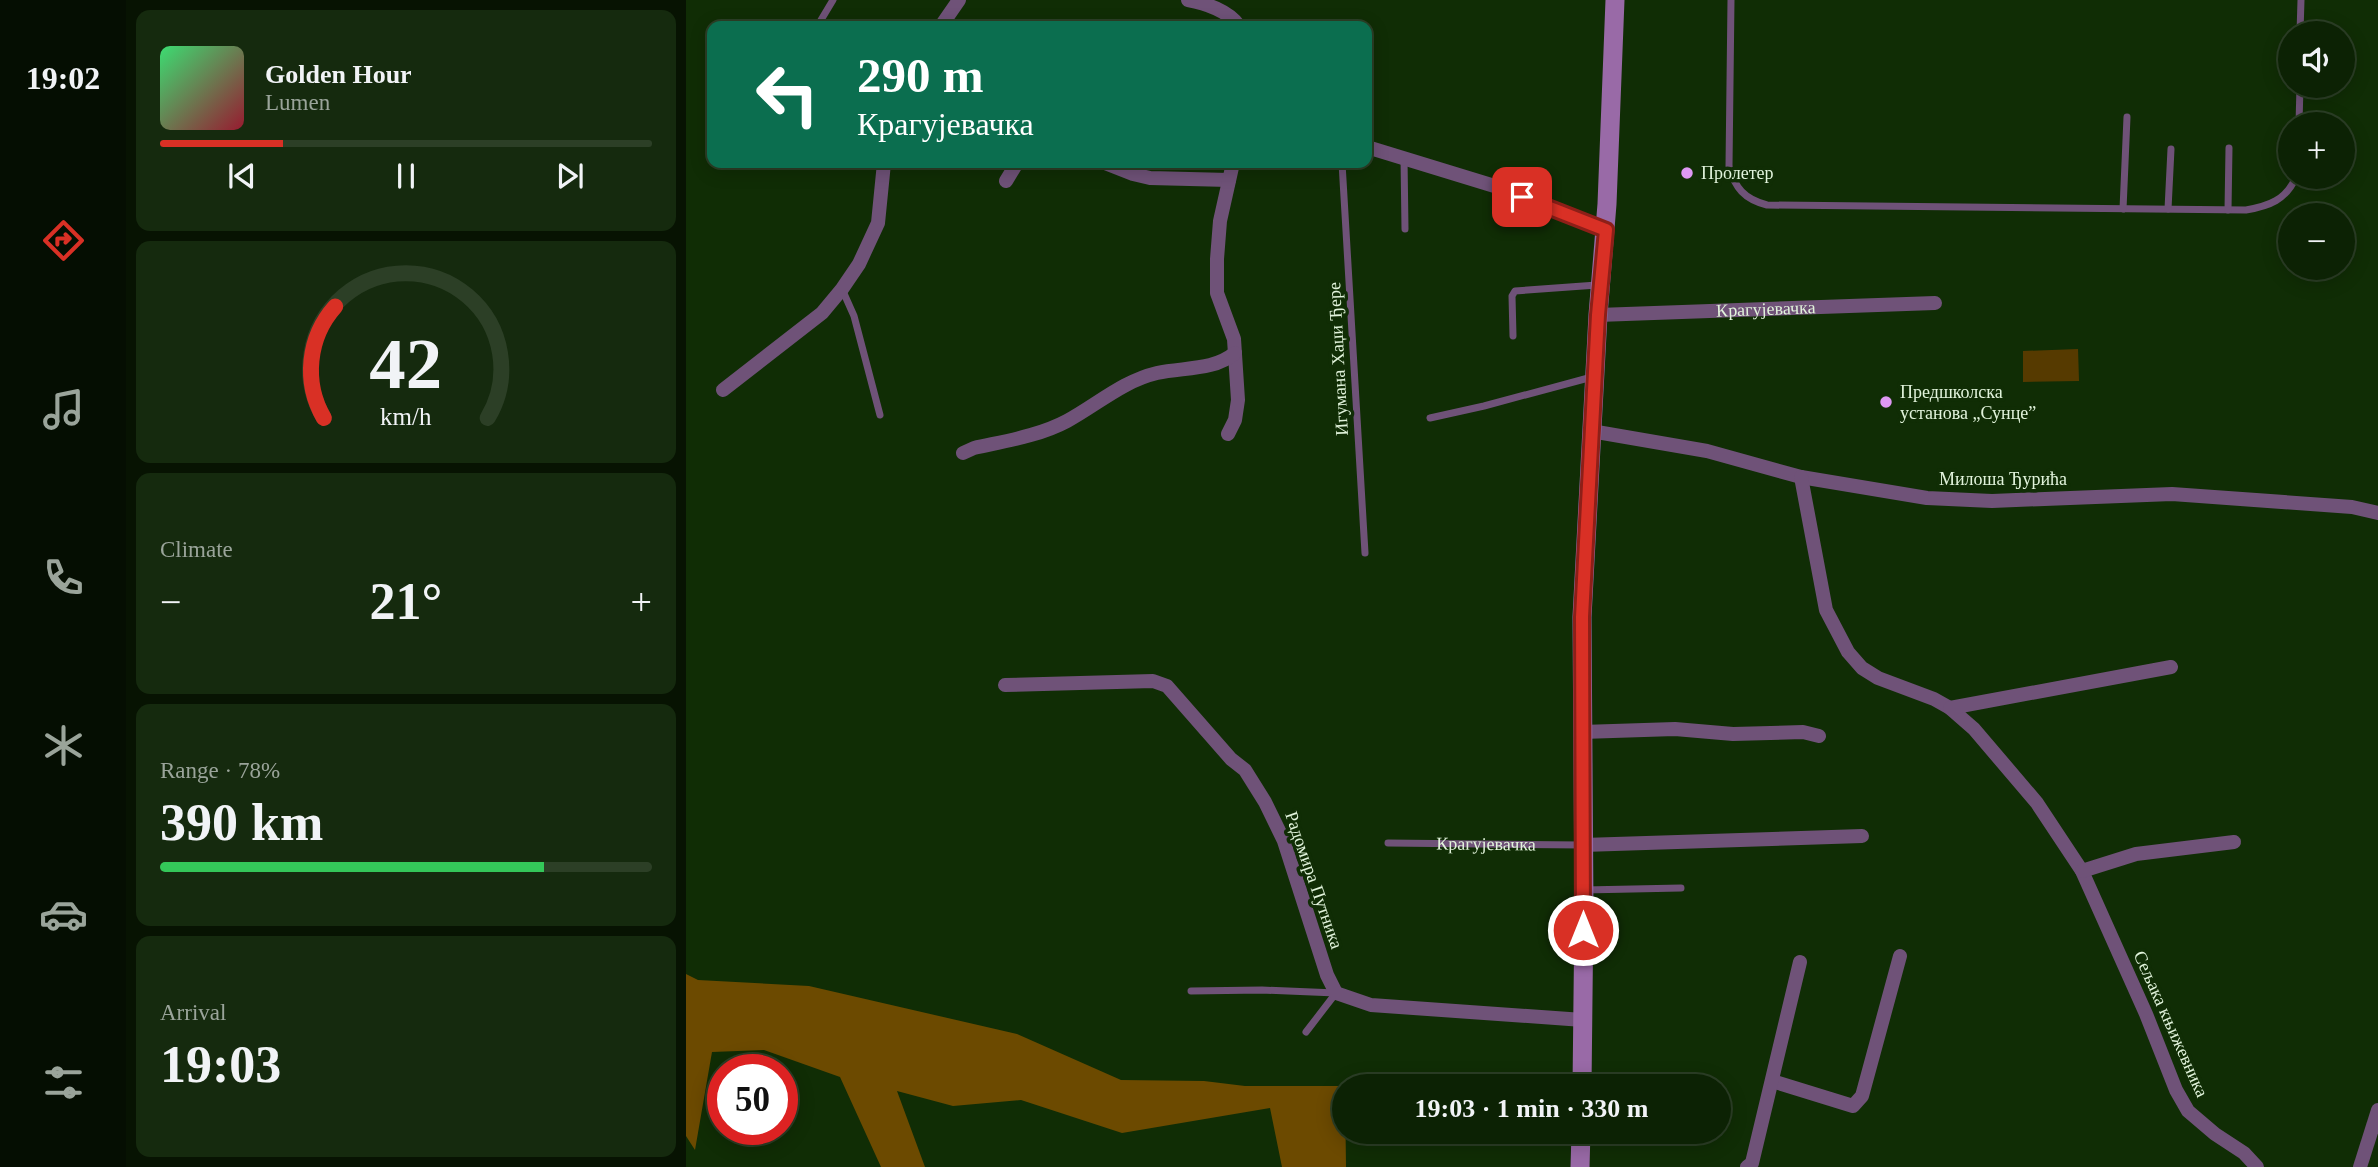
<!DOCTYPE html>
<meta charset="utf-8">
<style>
:root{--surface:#0c2204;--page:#152a0e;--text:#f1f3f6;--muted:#9aa49a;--line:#2c3f26;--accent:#d93025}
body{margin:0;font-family:"Times New Roman",serif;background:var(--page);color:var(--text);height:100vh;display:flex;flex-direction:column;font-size:26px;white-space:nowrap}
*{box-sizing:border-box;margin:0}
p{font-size:23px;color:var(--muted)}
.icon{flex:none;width:38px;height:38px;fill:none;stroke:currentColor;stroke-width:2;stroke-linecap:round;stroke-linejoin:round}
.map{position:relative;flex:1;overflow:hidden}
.side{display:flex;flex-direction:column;gap:10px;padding:10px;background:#071302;width:560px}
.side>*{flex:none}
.banner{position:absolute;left:21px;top:21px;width:665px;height:147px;border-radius:14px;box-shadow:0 4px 18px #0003,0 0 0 2px var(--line);background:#0b6e4f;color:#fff;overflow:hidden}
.tools{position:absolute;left:1592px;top:21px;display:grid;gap:14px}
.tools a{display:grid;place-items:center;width:77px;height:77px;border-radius:50%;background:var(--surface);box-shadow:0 4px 18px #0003,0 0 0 2px var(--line);font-size:35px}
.speed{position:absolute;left:21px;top:1054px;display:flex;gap:14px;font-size:35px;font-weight:700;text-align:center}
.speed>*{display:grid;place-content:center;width:91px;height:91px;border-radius:50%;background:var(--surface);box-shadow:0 4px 18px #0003,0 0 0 2px var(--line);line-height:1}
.speed .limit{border:10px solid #d22;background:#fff;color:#111}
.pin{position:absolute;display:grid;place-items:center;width:60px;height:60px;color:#fff;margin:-30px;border-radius:14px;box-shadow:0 4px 10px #0006}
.me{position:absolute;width:77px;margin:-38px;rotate:0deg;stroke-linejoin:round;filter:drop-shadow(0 0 5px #0008)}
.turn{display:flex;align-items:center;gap:24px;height:147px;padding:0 35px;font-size:32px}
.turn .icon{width:91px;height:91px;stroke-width:2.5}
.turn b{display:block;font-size:49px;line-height:60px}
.big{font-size:52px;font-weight:700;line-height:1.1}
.side .card{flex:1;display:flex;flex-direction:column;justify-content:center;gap:10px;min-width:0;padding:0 24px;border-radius:14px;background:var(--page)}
.side .dial{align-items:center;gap:0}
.dial svg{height:182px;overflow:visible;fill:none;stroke:var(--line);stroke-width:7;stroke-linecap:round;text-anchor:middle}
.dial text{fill:var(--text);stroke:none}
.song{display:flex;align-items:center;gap:21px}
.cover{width:84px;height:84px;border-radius:10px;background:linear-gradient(135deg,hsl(140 70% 55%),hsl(350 70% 35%))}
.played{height:7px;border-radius:4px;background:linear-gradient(90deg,var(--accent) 25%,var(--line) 25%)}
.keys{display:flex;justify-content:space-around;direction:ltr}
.heat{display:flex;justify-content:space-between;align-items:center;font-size:38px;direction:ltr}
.charge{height:10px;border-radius:5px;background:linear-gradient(90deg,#34c759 78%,var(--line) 0)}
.trip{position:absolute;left:646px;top:1074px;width:399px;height:70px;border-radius:35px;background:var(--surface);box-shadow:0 4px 18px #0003,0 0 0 2px var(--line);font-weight:700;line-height:70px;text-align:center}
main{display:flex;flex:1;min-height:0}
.tab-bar{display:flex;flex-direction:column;width:126px;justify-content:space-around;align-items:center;background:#050e02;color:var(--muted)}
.tab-bar .icon{width:49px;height:49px}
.tab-bar .active{color:var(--accent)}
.tab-bar b{font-size:32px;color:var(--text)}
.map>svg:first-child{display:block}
</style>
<main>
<nav class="tab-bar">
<b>19:02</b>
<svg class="icon active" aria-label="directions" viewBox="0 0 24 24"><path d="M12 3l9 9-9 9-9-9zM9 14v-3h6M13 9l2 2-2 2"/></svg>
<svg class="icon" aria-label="music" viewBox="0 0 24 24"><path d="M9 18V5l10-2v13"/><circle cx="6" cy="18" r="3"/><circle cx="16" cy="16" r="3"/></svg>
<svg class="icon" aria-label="phone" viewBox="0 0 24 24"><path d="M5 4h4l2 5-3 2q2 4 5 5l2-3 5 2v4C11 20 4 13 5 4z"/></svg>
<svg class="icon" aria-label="climate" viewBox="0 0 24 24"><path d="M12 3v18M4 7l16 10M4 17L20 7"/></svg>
<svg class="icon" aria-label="car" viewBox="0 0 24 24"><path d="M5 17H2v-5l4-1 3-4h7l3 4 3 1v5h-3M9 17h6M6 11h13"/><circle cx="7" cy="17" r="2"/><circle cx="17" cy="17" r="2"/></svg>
<svg class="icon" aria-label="filters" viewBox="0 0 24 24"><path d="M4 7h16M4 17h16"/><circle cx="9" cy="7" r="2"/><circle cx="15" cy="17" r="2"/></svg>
</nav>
<section class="side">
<div class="card">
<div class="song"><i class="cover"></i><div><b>Golden Hour</b><p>Lumen</p></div></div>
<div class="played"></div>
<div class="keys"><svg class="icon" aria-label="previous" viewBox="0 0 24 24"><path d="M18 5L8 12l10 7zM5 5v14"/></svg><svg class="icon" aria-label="pause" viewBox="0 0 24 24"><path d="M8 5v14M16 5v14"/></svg><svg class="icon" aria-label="next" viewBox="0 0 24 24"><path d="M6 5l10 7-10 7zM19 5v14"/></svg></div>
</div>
<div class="card dial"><svg viewBox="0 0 100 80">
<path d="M14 69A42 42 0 1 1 86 69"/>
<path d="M14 69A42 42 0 0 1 19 20" stroke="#d93025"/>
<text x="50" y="56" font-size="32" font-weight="700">42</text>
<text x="50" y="72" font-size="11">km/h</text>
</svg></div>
<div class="card"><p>Climate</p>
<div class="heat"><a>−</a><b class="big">21°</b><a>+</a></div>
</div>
<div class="card"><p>Range · 78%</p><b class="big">390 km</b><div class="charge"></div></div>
<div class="card"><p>Arrival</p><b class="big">19:03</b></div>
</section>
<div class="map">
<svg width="1692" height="1167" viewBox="0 0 1692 1167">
<rect width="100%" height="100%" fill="#102d05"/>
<!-- green -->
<path fill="#563a00" d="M 1392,349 L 1393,381 L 1337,382 L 1337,351 Z"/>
<!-- forest -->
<path fill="#6c4a00" d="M 0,974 L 12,980 L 123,986 L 331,1034 L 435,1080 L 518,1081 L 559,1086 L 659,1086 L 660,1167 L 596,1167 L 584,1108 L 436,1133 L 335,1100 L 267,1106 L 211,1091 L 239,1167 L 195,1167 L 154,1077 L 78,1050 L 26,1052 L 9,1150 L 0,1136 Z"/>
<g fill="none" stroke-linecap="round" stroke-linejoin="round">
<!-- service -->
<g stroke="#6f5278" stroke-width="7">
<path d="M 1045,0 L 1043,166 C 1049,188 1058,199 1081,205 L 1560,210 C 1583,206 1600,200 1610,177"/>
<path d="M 135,20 L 147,0"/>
<path d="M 1614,33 L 1615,0"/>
<path d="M 1613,124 L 1614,86"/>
<path d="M 718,158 L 719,229"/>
<path d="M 656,163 L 679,553"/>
<path d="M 1437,209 L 1441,117"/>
<path d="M 1482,209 L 1485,149"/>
<path d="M 1542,210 L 1543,148"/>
<path d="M 156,289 L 168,316 L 194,415"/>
<path d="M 827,336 L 826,296 L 829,291 L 911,285"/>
<path d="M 744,418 L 798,406 L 906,377"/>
<path id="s1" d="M 702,843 L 897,845"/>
<path d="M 898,890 L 995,888"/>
<path d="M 505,991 L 576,990 L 650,993"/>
<path d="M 620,1032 L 650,993"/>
</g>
<!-- minor -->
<g stroke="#6f5278" stroke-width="14">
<path d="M 502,0 C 519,3 543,11 553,26"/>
<path d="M 255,26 L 273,0"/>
<path d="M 681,147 L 815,188 L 920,230"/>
<path d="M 419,163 L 447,174 L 464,178 L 543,180"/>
<path d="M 320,181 L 331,163"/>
<path id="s2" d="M 912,315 L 1249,303"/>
<path d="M 37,390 L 136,313 L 156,289 L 173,264 L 192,223 L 198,163"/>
<path d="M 905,431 L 1021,451 L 1115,477 L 1241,498 L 1306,501 L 1486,494 L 1666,507 L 1692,513"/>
<path d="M 542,434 L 549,420 L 552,400 L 548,339 L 531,293 L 531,259 L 534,221 L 547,163"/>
<path d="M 277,453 L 288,448 C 319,441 353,436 381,421 C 412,404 437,381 471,373 C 498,367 527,371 549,353"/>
<path d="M 1115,477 L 1140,610 L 1162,652 L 1176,668 L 1192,678 L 1248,699 L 1264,708 L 1288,729 L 1351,803 L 1396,871 L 1460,1014 L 1490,1090 L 1502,1111 L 1529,1134 L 1558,1153 L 1571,1167"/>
<path d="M 319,685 L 467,681 L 481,686 L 545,759 L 559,770 L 579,802 L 598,841 L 641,975 L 650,993 L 685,1005 L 897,1020"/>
<path d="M 1264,708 L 1485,667"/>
<path d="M 896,732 L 989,729 L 1047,734 L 1117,732 L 1133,736"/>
<path d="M 897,845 L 1176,836"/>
<path d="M 1396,871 L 1450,854 L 1548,842"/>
<path d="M 1086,1081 L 1167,1106 L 1176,1096 L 1214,956"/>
<path d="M 1061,1167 L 1066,1163 L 1114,962"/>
<path d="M 1674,1167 L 1692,1110"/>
</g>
<!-- secondary -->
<g stroke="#996aa7" stroke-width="19">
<path d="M 896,1087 L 898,909 L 896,617 L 912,315 L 921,204 L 929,0"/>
<path d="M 894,1167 L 895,1132"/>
</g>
</g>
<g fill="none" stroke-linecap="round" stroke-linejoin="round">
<defs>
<path id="route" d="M 836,197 L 920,230 L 912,315 L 896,617 L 897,930"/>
</defs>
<!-- route casing -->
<use href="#route" stroke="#8d1f18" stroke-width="18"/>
<!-- route -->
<use href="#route" stroke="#d93025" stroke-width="12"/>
</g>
<!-- markers -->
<g fill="#de98f3" stroke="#102d05" stroke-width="2.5">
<circle cx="1001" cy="173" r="7"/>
<circle cx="1200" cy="402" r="7"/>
</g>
<g text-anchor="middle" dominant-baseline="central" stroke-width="7" stroke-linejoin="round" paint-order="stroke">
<!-- poi labels -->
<g font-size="18" fill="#e1f3db" stroke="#102d05" text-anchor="start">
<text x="1015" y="173">Пролетер</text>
<text x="1214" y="392">Предшколска<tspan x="1214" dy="21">установа „Сунце”</tspan></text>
</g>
<!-- street labels -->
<g font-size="18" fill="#e1f3db" stroke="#102d05">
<text stroke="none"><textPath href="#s2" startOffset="168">Крагујевачка</textPath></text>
<text transform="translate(652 359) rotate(-93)">Игумана Хаџи Ђере</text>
<text x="1317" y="479">Милоша Ђурића</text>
<text stroke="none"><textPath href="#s1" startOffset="98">Крагујевачка</textPath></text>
<text transform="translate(628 880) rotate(71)">Радомира Путника</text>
<text transform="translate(1485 1024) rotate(66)">Сељака књижевника</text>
</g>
</g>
</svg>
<div class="tools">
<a><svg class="icon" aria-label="sound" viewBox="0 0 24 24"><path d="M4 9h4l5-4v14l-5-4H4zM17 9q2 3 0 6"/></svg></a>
<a>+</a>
<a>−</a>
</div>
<div class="speed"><div class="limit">50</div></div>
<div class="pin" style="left:836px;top:197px;background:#d93025"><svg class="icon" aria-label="arrive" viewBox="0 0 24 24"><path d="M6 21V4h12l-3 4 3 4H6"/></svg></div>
<svg class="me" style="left:897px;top:930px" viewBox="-20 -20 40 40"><circle r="17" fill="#d93025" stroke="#fff" stroke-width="3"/><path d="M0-11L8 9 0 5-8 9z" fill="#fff"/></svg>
<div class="trip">19:03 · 1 min · 330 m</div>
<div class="banner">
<div class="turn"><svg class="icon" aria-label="left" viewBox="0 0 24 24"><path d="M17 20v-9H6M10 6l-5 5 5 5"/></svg><div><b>290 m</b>Крагујевачка</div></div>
</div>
</div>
</main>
